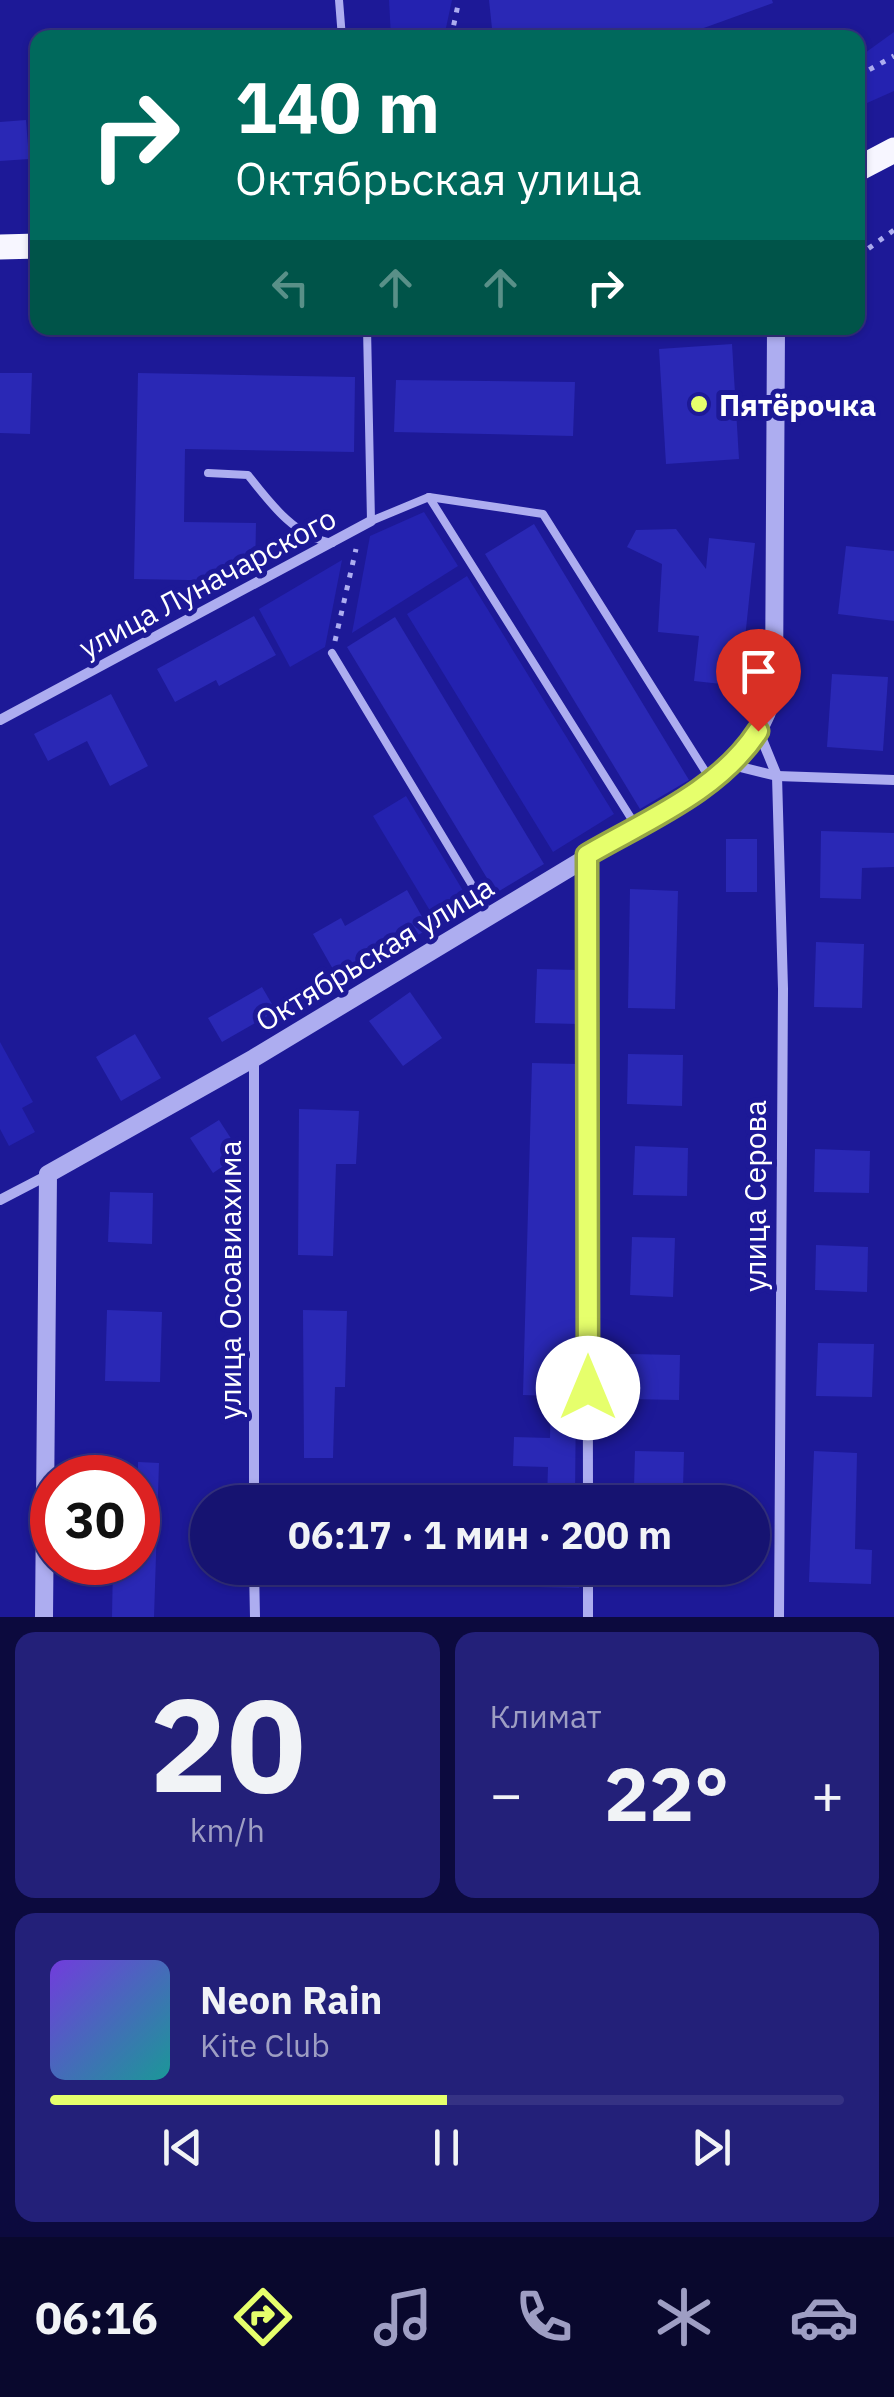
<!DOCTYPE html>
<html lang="ru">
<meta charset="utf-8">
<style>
:root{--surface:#161371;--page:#232079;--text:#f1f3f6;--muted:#9e9ec3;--line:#353284;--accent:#e6ff6c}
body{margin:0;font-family:"IBM Plex Sans",sans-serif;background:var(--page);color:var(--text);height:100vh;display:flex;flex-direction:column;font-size:38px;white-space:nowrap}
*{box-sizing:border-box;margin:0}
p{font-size:32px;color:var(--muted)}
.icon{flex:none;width:55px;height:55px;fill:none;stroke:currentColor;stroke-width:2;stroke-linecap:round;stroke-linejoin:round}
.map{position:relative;height:1617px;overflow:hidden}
.sheet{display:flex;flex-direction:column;gap:15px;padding:15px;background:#0c0a3e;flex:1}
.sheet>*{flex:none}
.hud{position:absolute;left:30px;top:30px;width:835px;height:305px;border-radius:20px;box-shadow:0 2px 8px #0004,0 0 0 2px var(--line);background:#00695c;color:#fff;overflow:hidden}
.speed{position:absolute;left:30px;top:1455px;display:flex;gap:20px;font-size:50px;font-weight:700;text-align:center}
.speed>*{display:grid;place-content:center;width:130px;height:130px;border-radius:50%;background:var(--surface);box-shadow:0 2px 8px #0004,0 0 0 2px var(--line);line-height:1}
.speed .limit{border:15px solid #d22;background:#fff;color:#111}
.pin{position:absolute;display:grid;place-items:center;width:85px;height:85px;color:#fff;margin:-102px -42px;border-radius:50% 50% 50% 0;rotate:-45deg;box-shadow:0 0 10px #0007}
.pin .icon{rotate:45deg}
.me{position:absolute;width:110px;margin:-55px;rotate:0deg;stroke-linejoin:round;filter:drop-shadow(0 0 8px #0008)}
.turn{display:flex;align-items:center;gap:35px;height:210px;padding:0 40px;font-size:45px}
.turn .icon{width:130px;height:130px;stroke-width:2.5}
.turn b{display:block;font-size:70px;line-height:85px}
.lanes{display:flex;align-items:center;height:95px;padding:0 40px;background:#0003;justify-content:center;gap:50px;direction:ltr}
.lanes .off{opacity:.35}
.big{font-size:75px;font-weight:700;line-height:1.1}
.sheet .tile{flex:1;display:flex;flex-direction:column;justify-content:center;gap:15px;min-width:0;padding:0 35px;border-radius:20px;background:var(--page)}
.sheet .dial{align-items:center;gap:0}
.dial b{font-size:130px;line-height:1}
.song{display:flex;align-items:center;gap:30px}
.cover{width:120px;height:120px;border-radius:15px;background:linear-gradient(135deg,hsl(260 70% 55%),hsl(180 70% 35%))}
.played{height:10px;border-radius:5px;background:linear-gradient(90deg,var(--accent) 50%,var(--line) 50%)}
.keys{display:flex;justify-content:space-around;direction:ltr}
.heat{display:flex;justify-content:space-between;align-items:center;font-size:55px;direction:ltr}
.sheet .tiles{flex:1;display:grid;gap:15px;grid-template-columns:1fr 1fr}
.tile:last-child{grid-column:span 2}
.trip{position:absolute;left:190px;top:1485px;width:580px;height:100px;border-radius:50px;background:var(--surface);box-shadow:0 2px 8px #0004,0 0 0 2px var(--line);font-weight:700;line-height:100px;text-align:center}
.tabs{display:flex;height:160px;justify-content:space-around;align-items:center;background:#09082d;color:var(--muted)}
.tabs .icon{width:70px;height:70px}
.tabs .current{color:var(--accent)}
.tabs b{font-size:45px;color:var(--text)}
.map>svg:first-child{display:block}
</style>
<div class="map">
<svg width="894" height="1617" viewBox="0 0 894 1617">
<rect width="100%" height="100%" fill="#1d1997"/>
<!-- green -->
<g fill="#2422b0">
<path d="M 389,0 L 452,0 L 444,37 L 391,37 Z"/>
<path d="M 894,32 L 894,91 L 858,107 L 858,58 Z"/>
<path d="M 424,512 L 458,566 L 352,633 L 370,536 Z"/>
<path d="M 342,560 L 325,647 L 290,667 L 259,609 Z"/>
<path d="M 467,576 L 614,814 L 553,852 L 407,614 Z"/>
<path d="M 406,796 L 468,899 L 435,919 L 373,816 Z"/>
<path d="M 0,1042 L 33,1102 L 22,1108 L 35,1132 L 9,1146 L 0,1129 Z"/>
</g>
<!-- building -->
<g fill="#2a28b5">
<path d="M 489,0 L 772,0 L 773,3 L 676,38 L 493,38 Z"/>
<path d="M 26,120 L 29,159 L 0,161 L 0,122 Z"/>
<path d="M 732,344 L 739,459 L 666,464 L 659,349 Z"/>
<path d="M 0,373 L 32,373 L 30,434 L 0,433 Z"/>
<path d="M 138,373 L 355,377 L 354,452 L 185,449 L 184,522 L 256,523 L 255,573 L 241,581 L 134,579 Z"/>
<path d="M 396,380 L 575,382 L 573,436 L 394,432 Z"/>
<path d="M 534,524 L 689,780 L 640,809 L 485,554 Z"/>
<path d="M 676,529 L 706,569 L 709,538 L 755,543 L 740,686 L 694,681 L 699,636 L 658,632 L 662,564 L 627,547 L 636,530 Z"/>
<path d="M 846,546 L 894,551 L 894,621 L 838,614 Z"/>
<path d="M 254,616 L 276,655 L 219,686 L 216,680 L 175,702 L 157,669 Z"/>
<path d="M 395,617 L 544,864 L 496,893 L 347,647 Z"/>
<path d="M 832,674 L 888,677 L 883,751 L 827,747 Z"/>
<path d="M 111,694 L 148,766 L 110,786 L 87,741 L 48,761 L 34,734 Z"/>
<path d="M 821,831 L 894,833 L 894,867 L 862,868 L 861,899 L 820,898 Z"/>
<rect x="726" y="839" width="31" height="53"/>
<path d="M 630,889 L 678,891 L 675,1009 L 628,1008 Z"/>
<path d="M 407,890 L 429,929 L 338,978 L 313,934 L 341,918 L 345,926 Z"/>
<path d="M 816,942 L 864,944 L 862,1008 L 814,1007 Z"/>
<path d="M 537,969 L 578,970 L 578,1024 L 535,1023 Z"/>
<path d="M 262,987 L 276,1011 L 222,1042 L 208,1018 Z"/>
<path d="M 410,992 L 442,1038 L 403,1066 L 369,1021 Z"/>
<path d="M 135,1034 L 161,1078 L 121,1101 L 96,1057 Z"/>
<path d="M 628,1054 L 683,1055 L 682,1106 L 627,1104 Z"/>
<path d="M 532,1063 L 579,1064 L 575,1500 L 547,1499 L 548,1467 L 513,1466 L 514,1437 L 550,1438 L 551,1396 L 523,1395 Z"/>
<path d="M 299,1109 L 359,1111 L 356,1164 L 336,1164 L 333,1256 L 298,1255 Z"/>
<path d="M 219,1120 L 241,1154 L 213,1173 L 190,1138 Z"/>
<path d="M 635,1146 L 688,1148 L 687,1196 L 633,1195 Z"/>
<path d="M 815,1149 L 870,1151 L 869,1193 L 814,1192 Z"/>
<path d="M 110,1192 L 153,1193 L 152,1244 L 108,1242 Z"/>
<path d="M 632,1237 L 675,1238 L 673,1297 L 630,1295 Z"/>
<path d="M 816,1245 L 868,1247 L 867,1292 L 815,1290 Z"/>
<path d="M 107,1310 L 162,1312 L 160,1382 L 105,1381 Z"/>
<path d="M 303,1310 L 347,1311 L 345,1387 L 335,1387 L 333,1458 L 304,1458 Z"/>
<path d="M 818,1343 L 874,1344 L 872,1397 L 816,1396 Z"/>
<path d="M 630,1354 L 680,1355 L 679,1400 L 629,1399 Z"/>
<path d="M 635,1451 L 684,1452 L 683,1488 L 634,1487 Z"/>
<path d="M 814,1451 L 857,1453 L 855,1549 L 872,1550 L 871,1584 L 809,1582 Z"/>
<path d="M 138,1462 L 159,1463 L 154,1617 L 112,1617 L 113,1562 L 138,1562 Z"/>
<path d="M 503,1568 L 579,1568 L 579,1588 L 503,1586 Z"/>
</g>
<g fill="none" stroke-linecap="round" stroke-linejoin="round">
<!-- path -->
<g stroke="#adadf0" stroke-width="5" stroke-dasharray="5 8" stroke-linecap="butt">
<path d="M 451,38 L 459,0"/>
<path d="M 858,76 L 894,56"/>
<path d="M 858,256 L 894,230"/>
<path d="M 335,641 L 356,549"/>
</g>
<!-- service -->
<g stroke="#adadf0" stroke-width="8">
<path d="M 339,0 L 342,38"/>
<path d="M 367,328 L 371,521 L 429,497 L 636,826"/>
<path d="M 208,473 L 248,475 C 270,503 295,537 332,543"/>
<path d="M 429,497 L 543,514 L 712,782"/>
<path d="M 332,653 L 490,915"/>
</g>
<!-- minor -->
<g stroke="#adadf0" stroke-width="10">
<path d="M 0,720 L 371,521"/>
<path d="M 759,732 L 777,776 L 783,989 L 779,1617"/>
<path d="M 732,765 L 777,776 L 894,780"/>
<path d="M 587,856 L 588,1502"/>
<path d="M 254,1059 L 254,1502"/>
<path d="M 0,1200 L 48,1175"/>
<path d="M 254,1568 L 255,1617"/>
<path d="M 588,1568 L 588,1617"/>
</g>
<!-- tertiary -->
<path stroke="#adadf0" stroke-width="18" d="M 44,1617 L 48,1174 L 254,1058 L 712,782 C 743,757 766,728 774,689 L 776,328"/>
<!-- primary -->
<g stroke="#f7f6ff" stroke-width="25">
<path d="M 858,169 L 894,150"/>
<path d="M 0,247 L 38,246"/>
</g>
</g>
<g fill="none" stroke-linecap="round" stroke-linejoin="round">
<defs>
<path id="route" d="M 588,1388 L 587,855 C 647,820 719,791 758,731"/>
</defs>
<!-- route casing -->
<use href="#route" stroke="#96a646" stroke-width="25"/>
<!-- route -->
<use href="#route" stroke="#e6ff6c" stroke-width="18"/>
</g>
<!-- markers -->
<circle fill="#e6ff6c" stroke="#1d1997" stroke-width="4" cx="699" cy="404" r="10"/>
<g text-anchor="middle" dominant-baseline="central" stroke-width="10" stroke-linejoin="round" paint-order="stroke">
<!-- poi labels -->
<g font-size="30" font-weight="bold" fill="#fff" stroke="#1d1997" text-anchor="start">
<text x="719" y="404">Пятёрочка</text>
</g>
<!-- street labels -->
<g font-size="30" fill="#fff" stroke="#1d1997">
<text transform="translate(207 582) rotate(-28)">улица Луначарского</text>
<text transform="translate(374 953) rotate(-31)">Октябрьская улица</text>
<text transform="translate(754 1196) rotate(-90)">улица Серова</text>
<text transform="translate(229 1280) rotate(-90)">улица Осоавиахима</text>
</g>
</g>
</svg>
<div class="speed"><div class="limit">30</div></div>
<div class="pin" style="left:758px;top:731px;background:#d93025"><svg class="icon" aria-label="arrive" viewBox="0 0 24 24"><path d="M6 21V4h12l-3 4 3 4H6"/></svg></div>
<svg class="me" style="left:588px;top:1388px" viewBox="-20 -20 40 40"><circle r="19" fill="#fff"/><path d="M0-13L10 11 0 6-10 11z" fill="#e6ff6c"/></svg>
<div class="trip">06:17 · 1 мин · 200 m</div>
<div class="hud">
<div class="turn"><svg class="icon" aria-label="right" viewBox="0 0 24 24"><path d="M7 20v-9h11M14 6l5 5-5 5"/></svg><div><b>140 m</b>Октябрьская улица</div></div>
<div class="lanes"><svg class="icon off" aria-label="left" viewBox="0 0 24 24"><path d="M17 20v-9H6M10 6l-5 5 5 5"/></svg><svg class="icon off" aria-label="ahead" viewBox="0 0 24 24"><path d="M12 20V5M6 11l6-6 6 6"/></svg><svg class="icon off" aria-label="ahead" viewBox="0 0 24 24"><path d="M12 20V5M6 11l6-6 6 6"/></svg><svg class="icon" aria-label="right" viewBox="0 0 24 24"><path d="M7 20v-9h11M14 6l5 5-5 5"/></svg></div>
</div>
</div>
<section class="sheet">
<div class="tiles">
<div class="tile dial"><b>20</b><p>km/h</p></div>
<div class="tile"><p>Климат</p>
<div class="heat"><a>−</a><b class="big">22°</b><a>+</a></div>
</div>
<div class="tile">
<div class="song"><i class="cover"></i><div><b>Neon Rain</b><p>Kite Club</p></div></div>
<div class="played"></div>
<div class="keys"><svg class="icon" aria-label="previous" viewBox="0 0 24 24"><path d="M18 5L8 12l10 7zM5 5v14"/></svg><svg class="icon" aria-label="pause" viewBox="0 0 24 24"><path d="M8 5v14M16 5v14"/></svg><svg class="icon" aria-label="next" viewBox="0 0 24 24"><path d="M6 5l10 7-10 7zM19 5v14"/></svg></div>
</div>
</div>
</section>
<nav class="tabs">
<b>06:16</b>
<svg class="icon current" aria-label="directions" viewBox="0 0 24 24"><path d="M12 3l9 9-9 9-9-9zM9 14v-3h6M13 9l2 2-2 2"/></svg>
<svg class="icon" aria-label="music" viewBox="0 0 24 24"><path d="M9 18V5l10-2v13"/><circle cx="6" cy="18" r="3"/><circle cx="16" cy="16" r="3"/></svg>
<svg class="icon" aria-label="phone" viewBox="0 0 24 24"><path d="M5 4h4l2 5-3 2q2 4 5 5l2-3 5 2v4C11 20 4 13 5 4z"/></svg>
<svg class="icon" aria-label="climate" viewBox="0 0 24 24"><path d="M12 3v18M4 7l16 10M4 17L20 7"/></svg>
<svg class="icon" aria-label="car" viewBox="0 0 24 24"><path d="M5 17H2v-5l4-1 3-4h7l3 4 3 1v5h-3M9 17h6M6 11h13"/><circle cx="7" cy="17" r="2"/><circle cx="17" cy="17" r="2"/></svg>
</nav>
